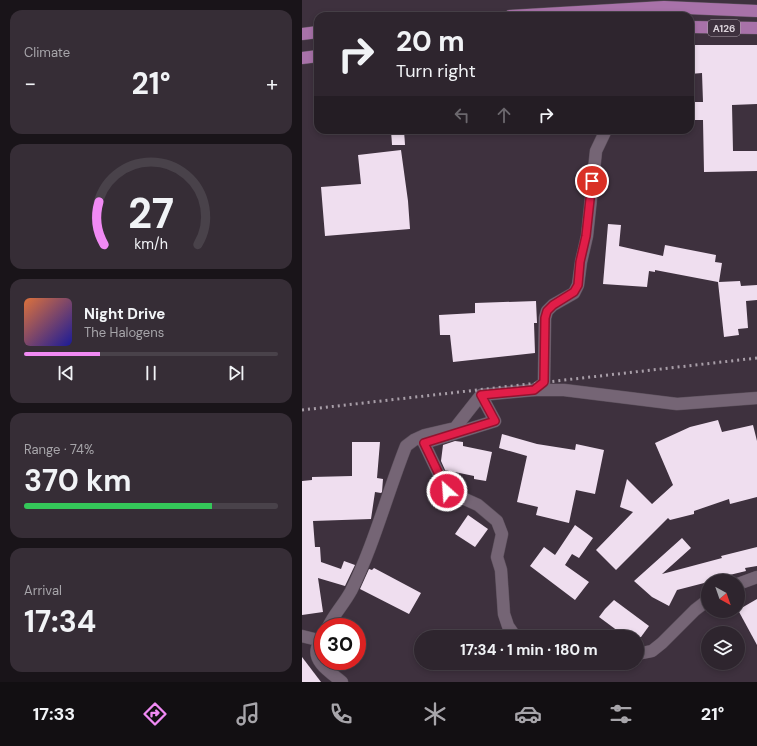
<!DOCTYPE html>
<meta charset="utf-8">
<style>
:root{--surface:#2e252e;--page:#362d36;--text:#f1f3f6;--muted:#a7a5aa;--line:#49424a;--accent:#f18af4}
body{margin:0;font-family:"DM Sans",sans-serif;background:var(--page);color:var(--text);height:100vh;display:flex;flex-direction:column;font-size:15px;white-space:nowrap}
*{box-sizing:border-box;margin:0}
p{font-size:13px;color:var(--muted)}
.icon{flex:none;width:22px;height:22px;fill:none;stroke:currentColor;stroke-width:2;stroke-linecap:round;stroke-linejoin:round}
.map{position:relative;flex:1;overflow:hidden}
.drawer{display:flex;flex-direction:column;gap:10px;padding:10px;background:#191419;width:302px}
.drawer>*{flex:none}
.hud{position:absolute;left:12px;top:12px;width:380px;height:122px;border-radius:12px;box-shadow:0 2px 6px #0003,0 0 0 1px var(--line);background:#2e252e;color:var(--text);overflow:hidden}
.needle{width:26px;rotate:140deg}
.tools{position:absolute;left:399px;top:574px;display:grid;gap:8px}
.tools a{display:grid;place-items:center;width:44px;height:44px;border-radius:50%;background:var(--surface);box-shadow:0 2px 6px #0003,0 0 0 1px var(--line);font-size:20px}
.speed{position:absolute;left:12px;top:618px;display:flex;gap:8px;font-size:20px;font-weight:700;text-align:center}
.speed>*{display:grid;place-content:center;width:52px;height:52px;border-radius:50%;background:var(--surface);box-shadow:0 2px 6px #0003,0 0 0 1px var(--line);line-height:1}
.speed .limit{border:6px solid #d22;background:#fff;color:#111}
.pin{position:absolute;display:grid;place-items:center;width:34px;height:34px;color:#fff;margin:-17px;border:2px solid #fff;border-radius:50%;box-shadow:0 1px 4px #0007}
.me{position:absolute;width:44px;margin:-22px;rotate:334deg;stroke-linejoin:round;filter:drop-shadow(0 0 3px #0008)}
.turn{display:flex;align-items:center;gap:14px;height:84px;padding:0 16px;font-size:18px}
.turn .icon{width:52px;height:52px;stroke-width:2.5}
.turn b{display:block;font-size:28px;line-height:34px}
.lanes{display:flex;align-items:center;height:38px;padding:0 16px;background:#0003;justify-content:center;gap:20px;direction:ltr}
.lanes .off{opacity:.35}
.big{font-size:30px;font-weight:700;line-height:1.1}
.drawer .card{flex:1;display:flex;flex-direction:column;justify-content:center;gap:6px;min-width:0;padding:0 14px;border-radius:12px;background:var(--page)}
.drawer .dial{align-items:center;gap:0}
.dial svg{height:104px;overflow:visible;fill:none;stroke:var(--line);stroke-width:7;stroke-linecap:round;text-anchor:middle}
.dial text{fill:var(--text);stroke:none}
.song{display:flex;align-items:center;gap:12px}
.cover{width:48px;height:48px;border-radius:6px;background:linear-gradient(135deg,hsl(20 70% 55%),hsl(240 70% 35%))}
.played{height:4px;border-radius:2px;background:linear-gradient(90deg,var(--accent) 30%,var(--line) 30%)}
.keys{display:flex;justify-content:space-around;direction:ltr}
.heat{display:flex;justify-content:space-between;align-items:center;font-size:22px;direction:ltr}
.charge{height:6px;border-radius:3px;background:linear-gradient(90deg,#34c759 74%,var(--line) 0)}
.trip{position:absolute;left:112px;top:630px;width:230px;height:40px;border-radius:20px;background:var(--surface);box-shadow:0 2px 6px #0003,0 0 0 1px var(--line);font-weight:700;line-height:40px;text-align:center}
.tab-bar{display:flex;height:64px;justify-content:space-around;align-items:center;background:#120f12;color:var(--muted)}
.tab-bar .icon{width:28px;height:28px}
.tab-bar .current{color:var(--accent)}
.tab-bar b{font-size:18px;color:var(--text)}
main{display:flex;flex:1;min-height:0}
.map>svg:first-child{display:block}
</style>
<main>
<section class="drawer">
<div class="card"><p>Climate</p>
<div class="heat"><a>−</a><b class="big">21°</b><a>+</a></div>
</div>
<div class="card dial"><svg viewBox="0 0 100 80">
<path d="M14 69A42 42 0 1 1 86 69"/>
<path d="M14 69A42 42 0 0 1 10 36" stroke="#f18af4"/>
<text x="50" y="56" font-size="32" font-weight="700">27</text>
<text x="50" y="72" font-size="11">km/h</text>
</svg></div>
<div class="card">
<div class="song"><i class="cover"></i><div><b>Night Drive</b><p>The Halogens</p></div></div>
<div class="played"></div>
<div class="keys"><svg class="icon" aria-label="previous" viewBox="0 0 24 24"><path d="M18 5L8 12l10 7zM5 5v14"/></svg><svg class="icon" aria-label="pause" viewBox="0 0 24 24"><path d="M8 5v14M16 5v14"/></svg><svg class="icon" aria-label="next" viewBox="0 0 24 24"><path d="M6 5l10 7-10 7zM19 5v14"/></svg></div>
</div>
<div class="card"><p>Range · 74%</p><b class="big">370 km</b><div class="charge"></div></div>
<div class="card"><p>Arrival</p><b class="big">17:34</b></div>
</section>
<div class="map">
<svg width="455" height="682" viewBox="0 0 455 682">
<rect width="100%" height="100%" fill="#3e313e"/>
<!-- building -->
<g fill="#efdeef">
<path d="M 388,45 L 455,45 L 455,104 L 430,105 L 431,151 L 455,151 L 455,171 L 402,172 L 401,120 L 388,120 L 388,102 L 401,102 L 400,73 L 388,74 Z"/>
<path d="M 89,130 L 102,130 L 103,145 L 90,145 Z"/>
<path d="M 99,150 L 106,201 L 108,229 L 23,236 L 19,187 L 59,184 L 56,155 Z"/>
<path d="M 306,224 L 319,225 L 317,246 L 361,256 L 363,245 L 414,255 L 413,262 L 420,263 L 417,282 L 438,281 L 439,286 L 455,285 L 455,300 L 444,301 L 446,328 L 436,329 L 437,335 L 422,337 L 416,282 L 353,270 L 353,272 L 347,271 L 345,287 L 301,284 Z"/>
<path d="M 234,301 L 235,323 L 232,323 L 233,353 L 151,362 L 148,335 L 138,335 L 137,315 L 173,313 L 173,303 Z"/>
<path d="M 416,420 L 420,432 L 451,425 L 455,441 L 455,497 L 428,504 L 427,499 L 392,511 L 392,514 L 368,520 L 366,518 L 314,570 L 294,550 L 331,512 L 318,507 L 325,479 L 350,504 L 371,485 L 353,443 L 388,427 Z"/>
<path d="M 200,434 L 235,444 L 273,450 L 274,444 L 302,450 L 293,494 L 274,490 L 267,523 L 234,515 L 236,507 L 215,502 L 225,456 L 197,448 Z"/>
<path d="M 153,441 L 161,442 L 161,446 L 190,452 L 184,481 L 172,479 L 172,476 L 143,470 L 139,461 L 141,445 Z"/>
<path d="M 50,442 L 78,442 L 75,478 L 81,479 L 80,492 L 79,493 L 73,492 L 69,519 L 11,521 L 13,547 L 18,547 L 19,562 L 39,569 L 42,561 L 53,565 L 43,586 L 16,578 L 21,612 L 0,615 L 0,481 L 10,480 L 10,477 L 50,476 Z"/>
<path d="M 166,515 L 186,529 L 173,547 L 153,534 Z"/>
<path d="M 273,525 L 291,538 L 277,558 L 270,554 L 263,565 L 287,582 L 273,600 L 228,566 L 242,547 L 253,555 Z"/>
<path d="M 380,538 L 389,548 L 360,574 L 420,558 L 419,556 L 455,547 L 455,566 L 443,568 L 444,571 L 407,580 L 406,582 L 375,590 L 367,606 L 350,597 L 332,581 Z"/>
<path d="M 72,568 L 119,593 L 107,614 L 58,589 L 67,569 L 70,570 Z"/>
<path d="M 455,599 L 455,645 L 436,610 Z"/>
<path d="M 312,600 L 347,626 L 339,637 L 324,637 L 297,617 L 303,609 Z"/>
<path d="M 0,657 L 19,682 L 0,682 Z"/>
</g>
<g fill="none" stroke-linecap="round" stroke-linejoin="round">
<defs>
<g id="minor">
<path d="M 232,390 L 242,383 L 243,318 L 245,311 L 251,305 L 272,293 L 276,285 L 279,262 L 285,236 L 294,151 L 304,130"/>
<path d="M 179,395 L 193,421 L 122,443 L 145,491 L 176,505 L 195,521 L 200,534 L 195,557 L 199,570 L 202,614 L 206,626 L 213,636 L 216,637"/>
<path d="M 436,584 L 455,577"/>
<path d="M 26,627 C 32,614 42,604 49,591 C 72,545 85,494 104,446 L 112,440 L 123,435 L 153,428 L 179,395 L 232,390 L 262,390 L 375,404 L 455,398"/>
<path d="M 0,636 L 20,641"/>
<path d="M 21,638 C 19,641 16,645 15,648 C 11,663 31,674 40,682"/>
<path d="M 335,654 L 350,651 L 360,643 L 393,610 L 406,600"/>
</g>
<g id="trunk">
<path d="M 208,16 L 362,7 L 455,11"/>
<path d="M 388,27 L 455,28"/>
<path d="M 0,34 L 16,32"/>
<path d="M 0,58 L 16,56"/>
</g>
</defs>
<!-- minor casing -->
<use href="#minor" stroke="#5c505c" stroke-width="13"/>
<!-- trunk casing -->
<use href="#trunk" stroke="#5c505c" stroke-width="13"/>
<!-- minor -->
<use href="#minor" stroke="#756575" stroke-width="12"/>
<!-- trunk -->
<use href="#trunk" stroke="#a872a9" stroke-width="12"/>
<!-- rail -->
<path stroke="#a89ea8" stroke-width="3" stroke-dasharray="2 4" stroke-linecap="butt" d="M 0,410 L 455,358"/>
</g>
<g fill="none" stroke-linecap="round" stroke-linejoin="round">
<defs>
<path id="route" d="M 145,491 L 122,443 L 193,421 L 179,395 L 232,390 L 242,382 L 243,318 L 245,311 L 251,305 L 272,292 L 276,285 L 278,262 L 284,236 L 290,181"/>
</defs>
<!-- route casing -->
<use href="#route" stroke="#92132f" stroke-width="10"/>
<!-- route -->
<use href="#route" stroke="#e11d48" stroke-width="7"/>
</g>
<g text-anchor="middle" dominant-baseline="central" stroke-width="4" stroke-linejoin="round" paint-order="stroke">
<!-- shield labels -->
<rect fill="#3e313e" stroke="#ada2ac" stroke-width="1" x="406" y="20" width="32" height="16" rx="3"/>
<g font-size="10" font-weight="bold" fill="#dcd3db">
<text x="422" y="28">A126</text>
</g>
</g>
</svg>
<div class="tools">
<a><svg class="needle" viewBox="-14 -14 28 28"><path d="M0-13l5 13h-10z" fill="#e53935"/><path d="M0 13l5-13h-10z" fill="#a7a5aa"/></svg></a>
<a><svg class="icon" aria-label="layers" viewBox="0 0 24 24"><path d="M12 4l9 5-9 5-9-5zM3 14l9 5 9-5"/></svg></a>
</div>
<div class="speed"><div class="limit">30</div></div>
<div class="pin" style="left:290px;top:181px;background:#d93025"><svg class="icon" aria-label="arrive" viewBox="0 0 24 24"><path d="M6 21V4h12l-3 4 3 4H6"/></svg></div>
<svg class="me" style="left:145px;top:491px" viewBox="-20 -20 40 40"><circle r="17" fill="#e11d48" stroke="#fff" stroke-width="3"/><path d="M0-11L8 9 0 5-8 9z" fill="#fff"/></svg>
<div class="trip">17:34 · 1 min · 180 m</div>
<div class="hud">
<div class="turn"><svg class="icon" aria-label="right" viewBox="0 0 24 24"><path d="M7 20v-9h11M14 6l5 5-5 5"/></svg><div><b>20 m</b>Turn right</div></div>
<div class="lanes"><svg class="icon off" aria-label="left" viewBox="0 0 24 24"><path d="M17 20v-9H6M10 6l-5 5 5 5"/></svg><svg class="icon off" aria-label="ahead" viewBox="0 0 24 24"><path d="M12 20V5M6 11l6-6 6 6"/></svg><svg class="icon" aria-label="right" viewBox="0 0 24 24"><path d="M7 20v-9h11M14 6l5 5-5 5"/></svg></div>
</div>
</div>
</main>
<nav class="tab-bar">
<b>17:33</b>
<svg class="icon current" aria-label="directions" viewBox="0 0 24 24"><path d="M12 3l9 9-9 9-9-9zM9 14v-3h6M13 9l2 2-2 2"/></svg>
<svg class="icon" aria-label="music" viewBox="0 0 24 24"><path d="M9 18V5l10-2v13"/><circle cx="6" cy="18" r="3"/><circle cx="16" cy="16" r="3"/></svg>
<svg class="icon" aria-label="phone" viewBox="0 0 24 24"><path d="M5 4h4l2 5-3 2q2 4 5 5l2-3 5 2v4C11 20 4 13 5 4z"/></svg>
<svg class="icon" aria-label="climate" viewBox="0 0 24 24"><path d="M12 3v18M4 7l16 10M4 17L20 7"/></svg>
<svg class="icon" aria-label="car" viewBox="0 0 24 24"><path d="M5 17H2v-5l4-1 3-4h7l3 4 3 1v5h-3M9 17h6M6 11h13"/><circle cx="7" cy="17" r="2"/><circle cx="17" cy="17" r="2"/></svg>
<svg class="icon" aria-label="filters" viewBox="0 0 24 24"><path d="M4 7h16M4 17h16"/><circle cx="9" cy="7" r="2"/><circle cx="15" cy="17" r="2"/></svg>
<b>21°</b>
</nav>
